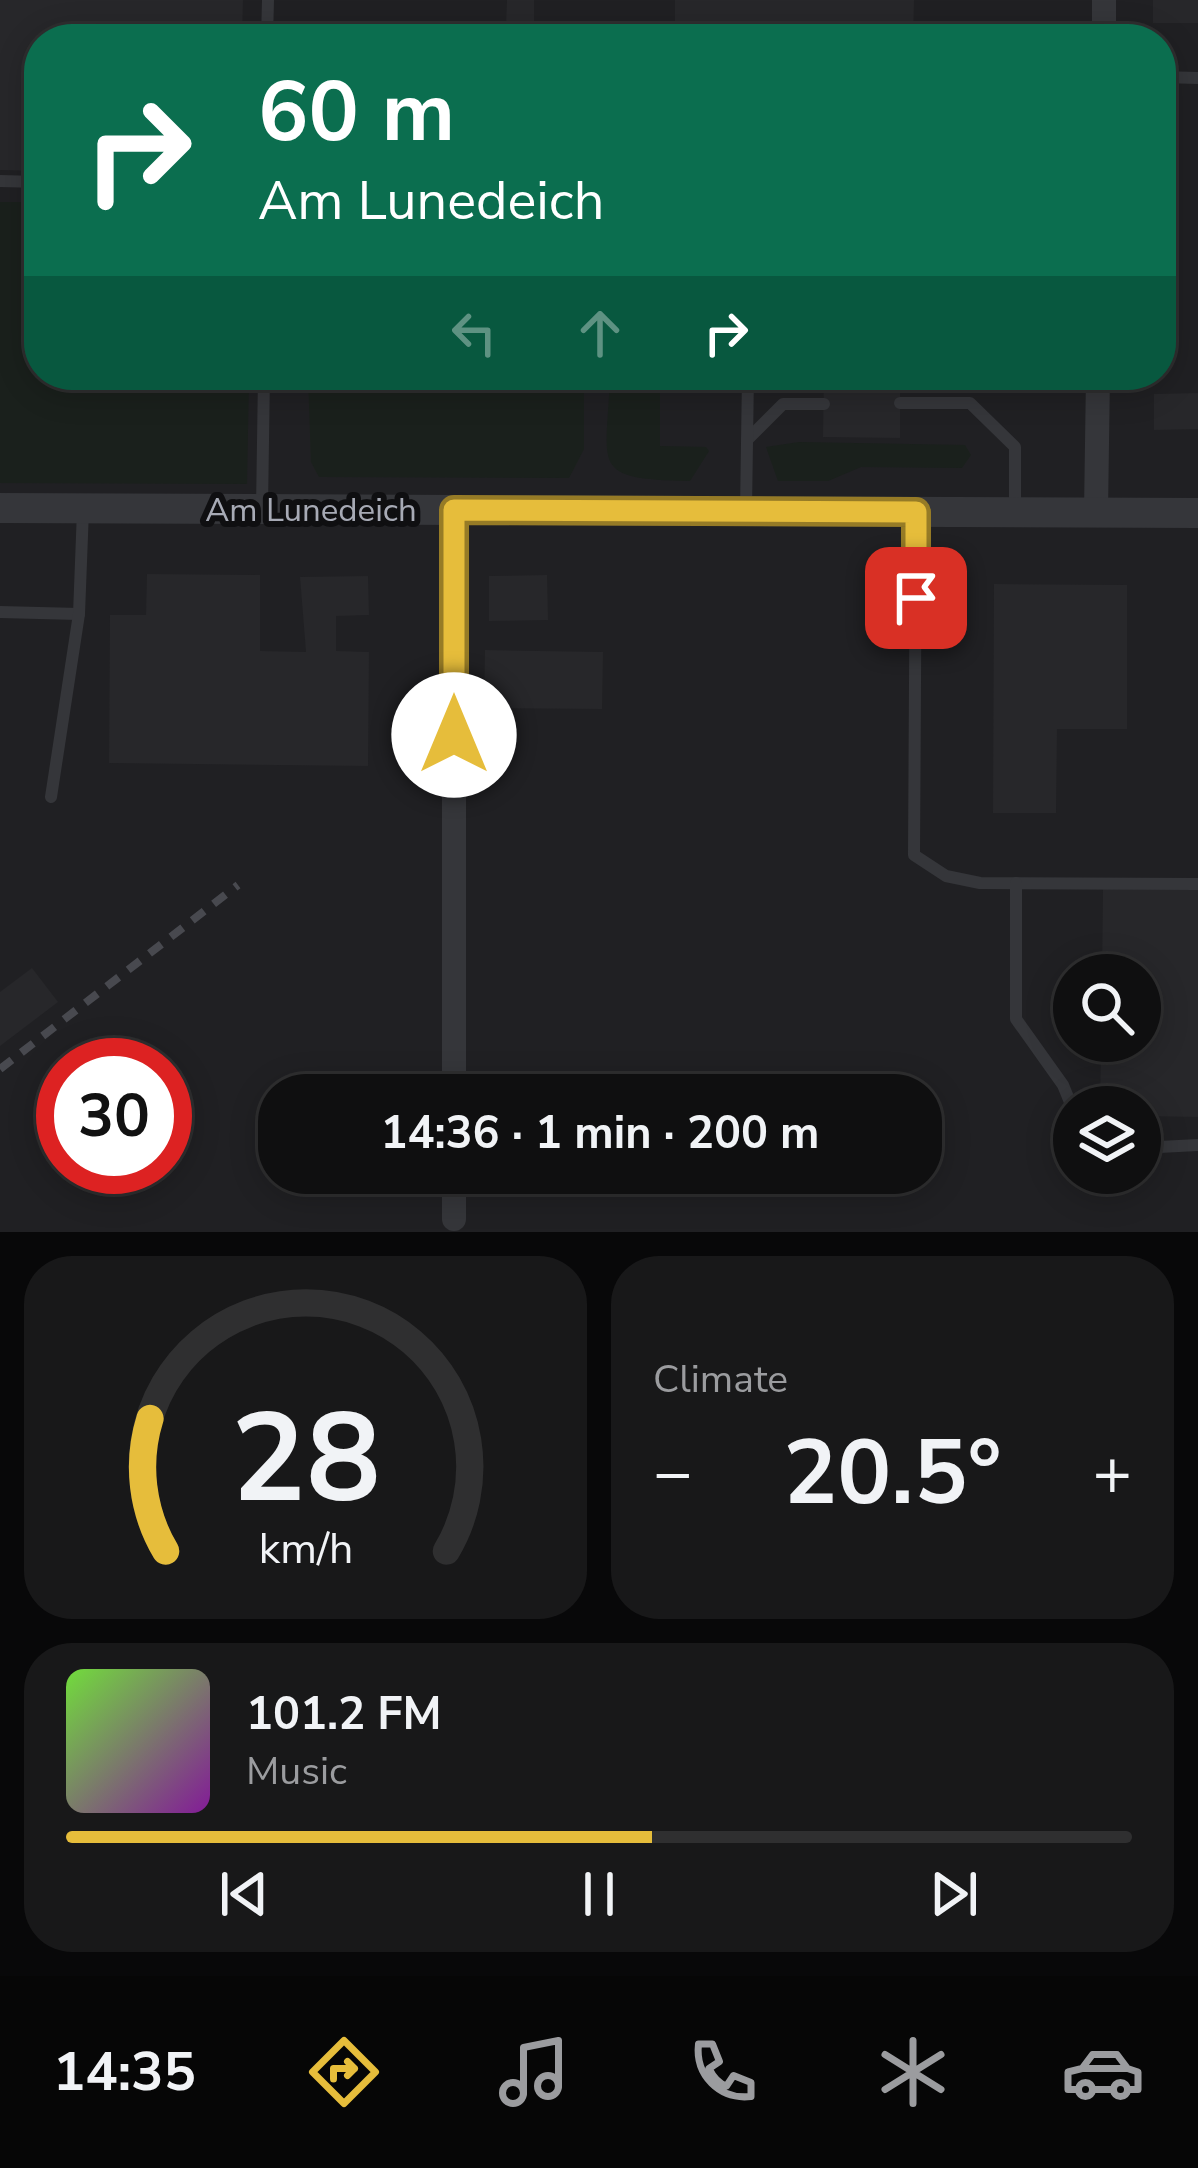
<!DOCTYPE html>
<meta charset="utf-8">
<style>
:root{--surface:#0f0f10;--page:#181819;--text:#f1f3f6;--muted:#9b9c9f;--line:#2f2f30;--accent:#e6bd3b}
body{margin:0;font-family:"Nunito Sans",sans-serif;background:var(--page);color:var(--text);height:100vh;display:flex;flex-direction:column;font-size:45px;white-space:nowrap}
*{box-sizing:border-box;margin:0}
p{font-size:39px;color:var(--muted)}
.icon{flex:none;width:66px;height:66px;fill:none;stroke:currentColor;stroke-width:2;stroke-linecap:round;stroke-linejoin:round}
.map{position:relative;height:1232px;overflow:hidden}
.panel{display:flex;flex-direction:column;gap:24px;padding:24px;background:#080809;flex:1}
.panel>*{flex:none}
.hud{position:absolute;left:24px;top:24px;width:1152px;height:366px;border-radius:48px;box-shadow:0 6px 30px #0003,0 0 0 3px var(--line);background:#0b6e4f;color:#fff;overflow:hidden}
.tools{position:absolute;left:1053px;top:954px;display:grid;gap:24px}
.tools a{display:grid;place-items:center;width:108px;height:108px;border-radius:50%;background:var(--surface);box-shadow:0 6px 30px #0003,0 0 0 3px var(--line);font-size:60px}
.speed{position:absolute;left:36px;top:1038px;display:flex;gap:24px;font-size:60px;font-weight:700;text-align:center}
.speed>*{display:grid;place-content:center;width:156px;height:156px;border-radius:50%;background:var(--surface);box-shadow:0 6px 30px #0003,0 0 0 3px var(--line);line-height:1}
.speed .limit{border:18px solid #d22;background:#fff;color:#111}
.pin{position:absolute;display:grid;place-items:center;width:102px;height:102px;color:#fff;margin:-51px;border-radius:24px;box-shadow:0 6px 18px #0006}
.me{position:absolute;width:132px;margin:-66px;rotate:0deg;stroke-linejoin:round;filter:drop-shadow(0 0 9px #0008)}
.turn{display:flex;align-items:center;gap:42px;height:252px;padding:0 36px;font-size:54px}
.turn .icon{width:156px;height:156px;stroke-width:2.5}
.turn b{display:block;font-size:84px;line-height:102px}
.lanes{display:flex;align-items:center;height:114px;padding:0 36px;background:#0003;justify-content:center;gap:60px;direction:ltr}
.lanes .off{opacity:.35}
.big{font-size:90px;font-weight:700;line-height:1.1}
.panel .widget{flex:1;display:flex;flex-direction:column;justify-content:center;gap:18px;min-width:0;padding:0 42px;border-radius:48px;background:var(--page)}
.panel .dial{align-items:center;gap:0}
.dial svg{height:312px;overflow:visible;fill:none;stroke:var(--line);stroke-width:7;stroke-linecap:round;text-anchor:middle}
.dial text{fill:var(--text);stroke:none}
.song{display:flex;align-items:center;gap:36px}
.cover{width:144px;height:144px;border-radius:18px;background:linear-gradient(135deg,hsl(100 70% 55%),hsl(290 70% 35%))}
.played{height:12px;border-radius:6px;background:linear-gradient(90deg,var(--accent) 55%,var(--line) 55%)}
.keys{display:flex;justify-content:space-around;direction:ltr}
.heat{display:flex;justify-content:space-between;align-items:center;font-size:66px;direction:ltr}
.panel .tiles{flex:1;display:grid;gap:24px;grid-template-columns:1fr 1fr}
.widget:last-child{grid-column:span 2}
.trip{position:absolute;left:258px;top:1074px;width:684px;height:120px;border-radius:48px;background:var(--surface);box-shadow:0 6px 30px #0003,0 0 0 3px var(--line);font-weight:700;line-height:120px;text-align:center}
.dock{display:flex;height:192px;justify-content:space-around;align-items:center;background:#060606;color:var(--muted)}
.dock .icon{width:84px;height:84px}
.dock .active{color:var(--accent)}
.dock b{font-size:54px;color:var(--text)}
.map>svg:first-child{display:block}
</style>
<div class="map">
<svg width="1198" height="1232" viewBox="0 0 1198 1232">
<rect width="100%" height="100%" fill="#141416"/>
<!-- built -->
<path fill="#202023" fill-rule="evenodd" d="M 0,0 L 1198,0 L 1198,1232 L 0,1232 ZM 39,39 L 1161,39 L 1161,375 L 39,375 ZM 1074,975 L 1140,975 L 1140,1041 L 1074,1041 ZM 63,1065 L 165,1065 L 165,1167 L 63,1167 ZM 279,1095 L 921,1095 L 921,1173 L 279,1173 ZM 1074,1107 L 1140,1107 L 1140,1173 L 1074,1173 Z"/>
<!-- green -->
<g fill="#1a201c">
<path d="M 0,202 L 39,202 L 39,375 L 249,375 L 247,484 L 0,483 Z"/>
<path d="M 308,375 L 584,375 L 584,449 L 569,478 L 319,477 L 311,462 Z"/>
<path d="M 610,375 L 660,375 L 660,446 L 706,447 L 709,451 L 690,481 C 588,479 607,468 610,375 Z"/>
<path d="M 799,442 L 965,445 L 971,455 L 962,468 L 861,467 L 828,481 L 778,481 L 766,447 Z"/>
</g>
<!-- building -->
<g fill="#27272a">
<path d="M 0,0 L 243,0 L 242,39 L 39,39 L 39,171 L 0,170 Z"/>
<path d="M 507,0 L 534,0 L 534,25 L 581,25 L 581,39 L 339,39 L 339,25 L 506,25 Z"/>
<path d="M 675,0 L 914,0 L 913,39 L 675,39 Z"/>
<rect x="1153" y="0" width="45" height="23"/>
<path d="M 824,375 L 900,375 L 900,438 L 823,437 Z"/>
<path d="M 1198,393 L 1198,429 L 1154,430 L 1154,394 Z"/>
<path d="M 147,574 L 260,575 L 260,651 L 306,652 L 300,577 L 368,576 L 369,615 L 336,616 L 336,651 L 369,652 L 368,766 L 109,763 L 110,615 L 146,615 Z"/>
<path d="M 547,575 L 548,620 L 489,621 L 489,576 Z"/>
<path d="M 994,584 L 1127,585 L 1127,729 L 1057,729 L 1056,813 L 993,813 Z"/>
<path d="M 485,650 L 603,652 L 602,709 L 484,708 Z"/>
<path d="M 1103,889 L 1198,890 L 1198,1117 L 1140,1116 L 1140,1107 L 1100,1107 L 1101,1041 L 1140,1041 L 1140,975 L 1102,975 Z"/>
<path d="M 32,968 L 58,1002 L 0,1046 L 0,992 Z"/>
</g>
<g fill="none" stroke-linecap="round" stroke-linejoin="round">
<!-- service -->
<g stroke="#35363a" stroke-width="12">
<path d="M 267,39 L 268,0"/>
<path d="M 1161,77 L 1198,78"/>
<path d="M 0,181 L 39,182"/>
<path d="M 900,403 L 970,403 L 1015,447 L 1015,511"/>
<path d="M 747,440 L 783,404 L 824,404"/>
<path d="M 262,508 L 264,375"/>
<path d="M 746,510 L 748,375"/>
<path d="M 916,512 L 914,855 L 946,876 L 980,883 L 1198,884"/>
<path d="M 0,612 L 79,614"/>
<path d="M 51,797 L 79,614 L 83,510"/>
<path d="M 1016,883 L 1016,1019 L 1063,1085 L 1074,1112"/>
<path d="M 1140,1148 L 1198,1145"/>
</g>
<!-- minor -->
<g stroke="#35363a" stroke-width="24">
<path d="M 1104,39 L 1104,0"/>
<path d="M 1096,512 L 1098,375"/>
<path d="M 454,1095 L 454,510"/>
<path d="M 454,1219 L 454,1173"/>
</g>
<!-- tertiary -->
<path stroke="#35363a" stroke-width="30" d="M 0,508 L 1198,513"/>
<!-- rail -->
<path stroke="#48494f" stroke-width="8" stroke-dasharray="15 12" stroke-linecap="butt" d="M 0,1069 L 238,885"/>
</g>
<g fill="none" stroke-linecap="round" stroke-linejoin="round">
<defs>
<path id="route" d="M 454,735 L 454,510 L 916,512 L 916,598"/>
</defs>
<!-- route casing -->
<use href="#route" stroke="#967b26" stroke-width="30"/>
<!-- route -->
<use href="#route" stroke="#e6bd3b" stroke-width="21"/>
</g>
<g text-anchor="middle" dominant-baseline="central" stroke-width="12" stroke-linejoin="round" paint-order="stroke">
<!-- street labels -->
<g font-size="33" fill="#a7aab5" stroke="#0f0f11">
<text x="311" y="510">Am Lunedeich</text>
</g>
</g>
</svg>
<div class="tools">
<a><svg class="icon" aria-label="search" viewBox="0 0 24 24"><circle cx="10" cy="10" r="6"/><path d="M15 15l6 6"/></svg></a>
<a><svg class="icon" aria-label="layers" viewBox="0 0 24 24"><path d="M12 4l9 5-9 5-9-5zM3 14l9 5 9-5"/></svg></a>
</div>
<div class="speed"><div class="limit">30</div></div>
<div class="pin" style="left:916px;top:598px;background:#d93025"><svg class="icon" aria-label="arrive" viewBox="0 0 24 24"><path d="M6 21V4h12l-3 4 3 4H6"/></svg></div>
<svg class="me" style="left:454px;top:735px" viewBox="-20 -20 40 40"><circle r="19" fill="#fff"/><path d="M0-13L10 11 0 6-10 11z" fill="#e6bd3b"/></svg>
<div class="trip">14:36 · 1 min · 200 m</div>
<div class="hud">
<div class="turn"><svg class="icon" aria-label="right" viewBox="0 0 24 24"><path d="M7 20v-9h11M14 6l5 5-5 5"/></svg><div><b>60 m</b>Am Lunedeich</div></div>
<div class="lanes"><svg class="icon off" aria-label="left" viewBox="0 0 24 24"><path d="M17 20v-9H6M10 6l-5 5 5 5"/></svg><svg class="icon off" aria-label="ahead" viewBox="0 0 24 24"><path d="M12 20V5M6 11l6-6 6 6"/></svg><svg class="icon" aria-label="right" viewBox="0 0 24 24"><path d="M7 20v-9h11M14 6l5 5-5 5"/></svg></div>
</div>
</div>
<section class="panel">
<div class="tiles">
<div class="widget dial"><svg viewBox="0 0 100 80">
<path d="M14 69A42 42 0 1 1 86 69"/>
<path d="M14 69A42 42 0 0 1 10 35" stroke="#e6bd3b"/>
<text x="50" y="56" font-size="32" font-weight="700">28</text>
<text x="50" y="72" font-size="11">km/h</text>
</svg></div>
<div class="widget"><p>Climate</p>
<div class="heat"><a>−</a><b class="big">20.5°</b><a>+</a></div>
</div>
<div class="widget">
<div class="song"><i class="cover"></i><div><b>101.2 FM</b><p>Music</p></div></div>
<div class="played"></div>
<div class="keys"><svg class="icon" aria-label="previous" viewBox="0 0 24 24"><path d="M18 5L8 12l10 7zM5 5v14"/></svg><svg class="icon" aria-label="pause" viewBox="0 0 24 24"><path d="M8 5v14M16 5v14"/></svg><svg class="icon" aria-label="next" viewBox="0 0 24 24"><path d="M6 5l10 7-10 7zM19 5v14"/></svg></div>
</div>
</div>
</section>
<nav class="dock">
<b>14:35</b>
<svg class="icon active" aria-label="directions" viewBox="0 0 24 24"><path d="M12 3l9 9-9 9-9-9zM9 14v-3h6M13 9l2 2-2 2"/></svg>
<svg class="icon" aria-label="music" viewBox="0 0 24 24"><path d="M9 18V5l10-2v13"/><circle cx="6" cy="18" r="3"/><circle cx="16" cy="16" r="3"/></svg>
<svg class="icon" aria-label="phone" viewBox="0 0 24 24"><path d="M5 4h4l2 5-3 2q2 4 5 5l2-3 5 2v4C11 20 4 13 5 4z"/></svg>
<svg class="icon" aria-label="climate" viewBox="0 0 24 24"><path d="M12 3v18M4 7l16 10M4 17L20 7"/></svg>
<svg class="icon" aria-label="car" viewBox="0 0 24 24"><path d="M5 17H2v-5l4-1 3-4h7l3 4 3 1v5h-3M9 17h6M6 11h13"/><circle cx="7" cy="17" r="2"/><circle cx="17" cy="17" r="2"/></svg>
</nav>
